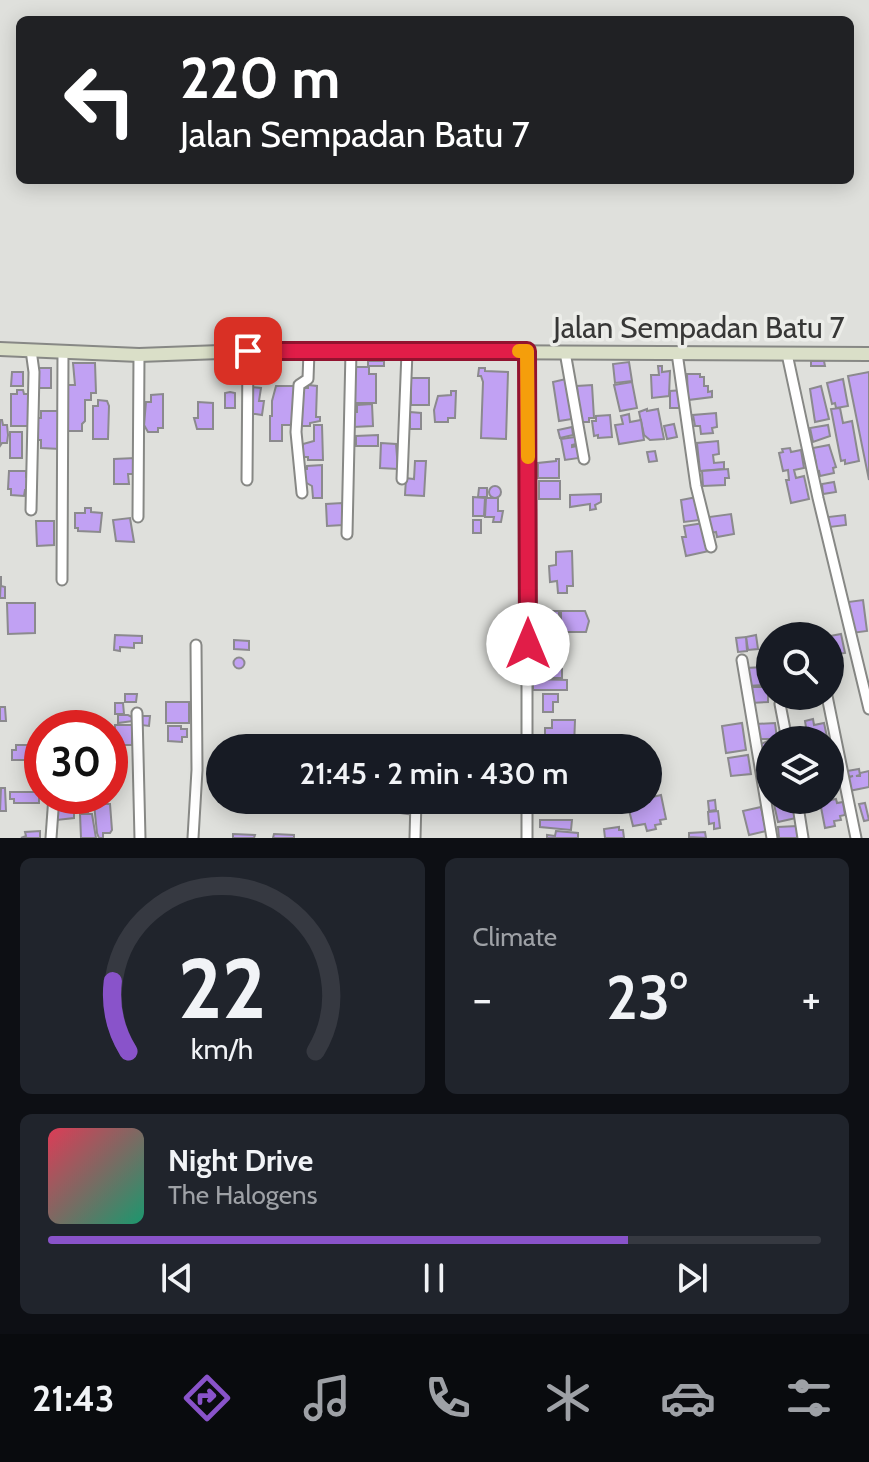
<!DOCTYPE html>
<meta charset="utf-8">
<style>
:root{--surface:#171b24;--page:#20242c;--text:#f1f3f6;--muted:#9ea1a6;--line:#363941;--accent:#8953ca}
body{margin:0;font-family:Cabin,sans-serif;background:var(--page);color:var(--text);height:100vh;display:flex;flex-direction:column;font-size:30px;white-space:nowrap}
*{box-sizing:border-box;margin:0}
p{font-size:26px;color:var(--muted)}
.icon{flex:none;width:44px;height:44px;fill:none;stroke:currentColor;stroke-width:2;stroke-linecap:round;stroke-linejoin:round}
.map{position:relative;height:838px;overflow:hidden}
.panel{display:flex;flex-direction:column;gap:20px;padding:20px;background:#0d0f14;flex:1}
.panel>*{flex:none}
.guide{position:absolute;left:16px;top:16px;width:838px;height:168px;border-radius:12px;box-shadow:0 4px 20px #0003;background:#202124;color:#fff;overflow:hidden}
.controls{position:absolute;left:756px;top:622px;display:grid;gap:16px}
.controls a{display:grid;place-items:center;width:88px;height:88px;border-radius:50%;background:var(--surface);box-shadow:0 4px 20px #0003;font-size:40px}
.speed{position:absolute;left:24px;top:710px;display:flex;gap:16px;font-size:40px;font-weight:700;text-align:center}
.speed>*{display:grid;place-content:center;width:104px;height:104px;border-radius:50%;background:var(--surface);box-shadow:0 4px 20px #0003;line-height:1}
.speed .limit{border:12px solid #d22;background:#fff;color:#111}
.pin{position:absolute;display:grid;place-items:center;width:68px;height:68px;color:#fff;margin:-34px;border-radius:16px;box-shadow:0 4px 12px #0006}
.me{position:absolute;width:88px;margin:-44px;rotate:0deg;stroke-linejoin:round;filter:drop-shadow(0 0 6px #0008)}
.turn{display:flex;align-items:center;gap:28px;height:168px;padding:0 32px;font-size:36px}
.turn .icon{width:104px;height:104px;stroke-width:2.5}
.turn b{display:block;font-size:56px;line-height:68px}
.big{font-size:60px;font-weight:600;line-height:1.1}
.panel .tile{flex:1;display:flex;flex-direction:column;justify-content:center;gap:12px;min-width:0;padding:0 28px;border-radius:12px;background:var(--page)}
.panel .dial{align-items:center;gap:0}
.dial svg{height:208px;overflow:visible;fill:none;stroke:var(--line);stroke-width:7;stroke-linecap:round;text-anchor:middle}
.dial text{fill:var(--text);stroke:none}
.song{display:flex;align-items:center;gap:24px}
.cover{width:96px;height:96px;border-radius:12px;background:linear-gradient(135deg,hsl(350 70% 55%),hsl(160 70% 35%))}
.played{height:8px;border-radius:4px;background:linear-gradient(90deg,var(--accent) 75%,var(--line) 75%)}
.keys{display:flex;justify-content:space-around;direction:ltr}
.heat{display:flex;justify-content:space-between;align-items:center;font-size:44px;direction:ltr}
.panel .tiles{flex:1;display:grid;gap:20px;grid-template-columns:1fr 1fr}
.tile:last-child{grid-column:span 2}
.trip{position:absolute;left:206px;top:734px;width:456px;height:80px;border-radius:40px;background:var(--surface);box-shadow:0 4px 20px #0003;font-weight:600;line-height:80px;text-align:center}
.menu{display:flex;height:128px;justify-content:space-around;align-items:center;background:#090b0e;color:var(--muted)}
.menu .icon{width:56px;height:56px}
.menu .selected{color:var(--accent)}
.menu b{font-size:36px;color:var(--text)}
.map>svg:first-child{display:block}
</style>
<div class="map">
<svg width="869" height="838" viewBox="0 0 869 838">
<rect width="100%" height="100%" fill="#dfe0dc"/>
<!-- building -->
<g fill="#c1a1f3" stroke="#8b8a8d" stroke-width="2">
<rect x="368" y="361" width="16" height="5"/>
<path d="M 811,361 L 824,361 L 825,366 L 811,366 Z"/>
<path d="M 629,362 L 632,381 L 615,383 L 613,364 Z"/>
<path d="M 73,363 L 95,363 L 96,393 L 91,393 L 91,400 L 85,400 L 85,421 L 82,424 L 82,431 L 64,431 L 64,385 L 75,385 Z"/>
<path d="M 658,366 L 662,366 L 662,372 L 670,371 L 669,396 L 652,398 L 651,375 L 659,375 Z"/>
<path d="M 354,367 L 369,367 L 369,374 L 376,374 L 376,403 L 354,403 Z"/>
<rect x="35" y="368" width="16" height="20"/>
<path d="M 479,368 L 485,368 L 485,371 L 508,372 L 506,439 L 481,438 L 483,382 L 481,376 L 478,376 Z"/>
<path d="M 12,372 L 23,372 L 23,386 L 11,386 Z"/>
<path d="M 869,372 L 869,480 L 848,376 Z"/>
<path d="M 687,374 L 700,374 L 700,377 L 704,377 L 704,386 L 708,386 L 708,392 L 712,391 L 712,397 L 688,400 Z"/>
<rect x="411" y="378" width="18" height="27"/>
<path d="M 566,379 L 572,419 L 559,421 L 553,382 Z"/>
<path d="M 843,379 L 848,406 L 836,408 L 835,403 L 832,404 L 827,383 Z"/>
<path d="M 632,382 L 637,408 L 620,411 L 614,385 Z"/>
<path d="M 308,385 L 317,386 L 316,417 L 320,417 L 320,421 L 310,423 L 310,426 L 299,426 L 300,388 L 308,388 Z"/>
<path d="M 592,385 L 594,418 L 589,418 L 589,422 L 580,422 L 577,386 Z"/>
<path d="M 276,386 L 296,386 L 293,425 L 282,425 L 282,441 L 270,441 L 270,416 L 272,416 L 272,401 Z"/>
<path d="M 821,386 L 829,419 L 815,422 L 810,389 Z"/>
<path d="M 251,387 L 261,388 L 259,401 L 264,401 L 262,415 L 248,413 Z"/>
<path d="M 17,390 L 23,390 L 24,394 L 29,394 L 29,426 L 11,426 L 11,394 L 17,394 Z"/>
<path d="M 683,390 L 683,408 L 670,408 L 670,391 Z"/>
<path d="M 451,391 L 456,391 L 455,418 L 448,418 L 448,422 L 435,422 L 434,410 L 438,396 L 451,395 Z"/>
<path d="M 230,392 L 235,393 L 235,408 L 225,408 L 225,393 Z"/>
<path d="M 163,394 L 163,428 L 158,428 L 158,432 L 148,432 L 144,425 L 146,402 L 151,402 L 151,395 Z"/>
<path d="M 98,400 L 107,401 L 109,406 L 108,439 L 93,439 L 93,406 L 98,406 Z"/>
<path d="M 198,402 L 213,403 L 213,429 L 197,429 L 194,418 L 198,418 Z"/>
<path d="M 372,404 L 373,426 L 353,427 L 353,412 L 357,412 L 357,405 Z"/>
<path d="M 840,408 L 843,423 L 852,421 L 859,461 L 845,464 L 845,460 L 841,461 L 831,409 Z"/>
<path d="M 647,409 L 647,411 L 658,409 L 664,439 L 650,440 L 644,435 L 639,412 Z"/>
<path d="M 41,411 L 60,411 L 60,449 L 41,448 L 41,440 L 36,440 L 36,418 L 41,418 Z"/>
<path d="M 410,412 L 421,413 L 421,429 L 410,429 Z"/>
<path d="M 716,413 L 717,427 L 712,428 L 713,433 L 701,434 L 700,426 L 695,426 L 693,415 Z"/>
<path d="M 629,414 L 630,422 L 641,420 L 644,440 L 619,444 L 615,425 L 623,424 L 621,416 Z"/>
<path d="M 610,415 L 612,437 L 598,438 L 598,435 L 594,436 L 592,421 L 596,421 L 596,416 Z"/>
<path d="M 0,420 L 2,420 L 3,425 L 7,425 L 8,435 L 7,443 L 2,443 L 0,446 Z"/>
<path d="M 674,424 L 677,437 L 667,439 L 664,426 Z"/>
<path d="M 314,425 L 322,425 L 323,460 L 308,460 L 308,457 L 303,457 L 303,444 L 314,441 Z"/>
<path d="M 828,425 L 830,436 L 813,442 L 810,428 Z"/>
<path d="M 572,427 L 573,435 L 560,438 L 558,430 Z"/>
<rect x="10" y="432" width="12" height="26"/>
<path d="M 378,435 L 378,446 L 356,446 L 356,436 Z"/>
<path d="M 575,437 L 576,444 L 572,445 L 572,447 L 577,446 L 579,458 L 565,460 L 561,439 Z"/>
<path d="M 718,441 L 719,454 L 713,455 L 714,463 L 724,462 L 724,469 L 700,471 L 697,443 Z"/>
<path d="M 381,443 L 396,444 L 398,469 L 380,468 Z"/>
<path d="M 829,445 L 836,467 L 833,468 L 834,473 L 820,476 L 819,471 L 814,472 L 813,464 L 816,463 L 813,448 Z"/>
<path d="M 790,448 L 791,452 L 801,450 L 804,468 L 794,470 L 796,478 L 804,476 L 809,499 L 791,503 L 786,480 L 789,480 L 788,470 L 783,471 L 779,453 L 783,452 L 782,449 Z"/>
<path d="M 655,451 L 657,461 L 649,462 L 647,452 Z"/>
<path d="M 135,458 L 135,474 L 128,474 L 129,484 L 114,484 L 114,459 Z"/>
<path d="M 556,459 L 559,459 L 559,478 L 538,478 L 538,463 L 556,461 Z"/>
<path d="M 415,461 L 426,461 L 424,496 L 405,495 L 406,478 L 414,479 Z"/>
<path d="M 322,465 L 322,498 L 313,498 L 312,486 L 303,481 L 303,469 L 307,469 L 307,466 Z"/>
<path d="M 728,469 L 729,478 L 725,478 L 725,485 L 703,486 L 702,471 Z"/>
<path d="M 9,471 L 26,471 L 26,477 L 31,477 L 30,490 L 25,490 L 24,496 L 11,495 L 11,489 L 8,489 Z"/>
<rect x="539" y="481" width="21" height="18"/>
<path d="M 834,482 L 836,492 L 823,494 L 822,484 Z"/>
<circle cx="495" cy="492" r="6"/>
<path d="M 479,488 L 487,488 L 487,497 L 478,497 Z"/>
<path d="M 601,494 L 601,502 L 595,505 L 596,509 L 590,510 L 590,504 L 570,507 L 570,495 Z"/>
<path d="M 473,497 L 485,498 L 484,516 L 473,516 Z"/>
<path d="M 697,497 L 700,520 L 684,522 L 681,500 Z"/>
<path d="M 486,498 L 498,498 L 498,511 L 503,511 L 501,522 L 493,522 L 494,517 L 485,517 Z"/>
<path d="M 342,503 L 343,525 L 327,526 L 326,504 Z"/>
<path d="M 85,508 L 91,508 L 91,512 L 102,513 L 100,532 L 78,531 L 78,528 L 75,528 L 75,513 L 85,513 Z"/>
<path d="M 731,514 L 734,534 L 717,537 L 716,532 L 711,533 L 709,517 Z"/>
<path d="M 845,515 L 846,525 L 830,527 L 828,517 Z"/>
<path d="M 130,518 L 134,542 L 116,541 L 113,520 Z"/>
<rect x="473" y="520" width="8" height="13"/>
<path d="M 36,521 L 54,521 L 54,545 L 37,546 Z"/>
<path d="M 704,523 L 709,551 L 686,556 L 682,537 L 686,537 L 684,526 Z"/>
<path d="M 572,551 L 573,586 L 567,586 L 567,593 L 558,593 L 557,581 L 550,582 L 549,566 L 556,565 L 556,552 Z"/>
<path d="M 1,576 L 1,586 L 5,587 L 5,598 L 0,598 Z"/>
<path d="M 863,600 L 867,631 L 852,633 L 848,602 Z"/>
<path d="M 7,603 L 35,603 L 35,633 L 8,634 Z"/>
<rect x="539" y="611" width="20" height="19"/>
<path d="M 561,611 L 585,611 L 589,621 L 586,632 L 561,632 Z"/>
<path d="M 815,632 L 815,636 L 786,636 L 786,633 Z"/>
<path d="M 841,634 L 845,653 L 830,655 L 830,636 Z"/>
<path d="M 115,635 L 142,636 L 142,643 L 134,643 L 134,648 L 120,647 L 120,651 L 114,650 Z"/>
<path d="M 756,635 L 758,649 L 748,650 L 746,637 Z"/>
<path d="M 537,637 L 553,637 L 557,641 L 557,658 L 548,658 L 548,653 L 544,653 L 544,658 L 536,657 Z"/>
<path d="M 746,637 L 747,651 L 738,652 L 736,638 Z"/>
<path d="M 234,640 L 249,641 L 249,650 L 234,649 Z"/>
<circle cx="239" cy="663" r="5.5"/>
<path d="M 764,667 L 765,685 L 747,686 L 746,668 Z"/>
<rect x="539" y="669" width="23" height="9"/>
<path d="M 533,679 L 567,680 L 567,690 L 533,690 Z"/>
<path d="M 749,687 L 768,687 L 768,702 L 751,703 Z"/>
<path d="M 125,694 L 137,694 L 136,702 L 125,702 Z"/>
<path d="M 543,694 L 558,694 L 558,702 L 553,702 L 553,712 L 543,712 Z"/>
<rect x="166" y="702" width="23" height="21"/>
<path d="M 115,703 L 123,703 L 124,714 L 115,714 Z"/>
<path d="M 0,707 L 5,707 L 6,721 L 0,721 Z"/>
<path d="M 118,715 L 128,715 L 132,717 L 133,721 L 118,723 Z"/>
<path d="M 142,716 L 150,716 L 149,726 L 141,725 Z"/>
<path d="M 813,719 L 814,725 L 824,723 L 827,737 L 808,740 L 805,721 Z"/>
<path d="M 552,720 L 575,720 L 574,747 L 545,746 L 545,728 L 552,728 Z"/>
<path d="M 742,723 L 746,750 L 726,753 L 722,726 Z"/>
<path d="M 775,723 L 777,739 L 757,739 L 756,724 Z"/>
<rect x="115" y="725" width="17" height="20"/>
<path d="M 168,726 L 181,726 L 181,729 L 187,729 L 187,737 L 182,737 L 182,742 L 168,741 Z"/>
<path d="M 770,740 L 770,757 L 764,758 L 764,753 L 760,752 L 759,745 Z"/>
<path d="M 16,745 L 29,745 L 33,760 L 12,760 L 12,750 L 16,750 Z"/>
<path d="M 830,746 L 836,775 L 830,776 Z"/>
<path d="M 748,755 L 751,774 L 731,776 L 728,758 Z"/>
<path d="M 770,759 L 770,779 L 767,780 L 764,760 Z"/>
<path d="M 859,769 L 860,775 L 856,776 L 860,776 L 860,773 L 869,771 L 869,787 L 849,791 L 846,778 L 853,776 L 848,777 L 847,771 Z"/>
<path d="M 1,788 L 5,788 L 6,811 L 0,811 Z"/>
<path d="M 10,792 L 39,792 L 39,803 L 14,803 L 14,799 L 10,799 Z"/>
<path d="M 661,795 L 666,819 L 660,820 L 661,824 L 655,825 L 656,829 L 647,831 L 645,824 L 633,826 L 629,810 L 641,806 L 640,800 Z"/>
<path d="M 67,796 L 74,796 L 73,803 L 77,803 L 77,812 L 74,812 L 74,818 L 57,820 L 57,803 L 67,803 Z"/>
<path d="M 75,798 L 88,798 L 88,812 L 78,812 L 78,802 L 75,802 Z"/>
<path d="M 836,799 L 837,803 L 843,802 L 845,815 L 840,816 L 841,820 L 834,821 L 835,826 L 825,828 L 820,802 Z"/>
<path d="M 393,800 L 410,800 L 408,814 L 394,812 Z"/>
<path d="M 419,800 L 429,800 L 428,813 L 419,813 Z"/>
<path d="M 715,800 L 716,810 L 709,811 L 708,801 Z"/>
<path d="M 773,800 L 793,800 L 796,818 L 778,822 Z"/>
<path d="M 865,803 L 869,820 L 864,821 L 859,804 Z"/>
<path d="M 94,804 L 110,804 L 112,830 L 110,833 L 103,833 L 103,838 L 99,838 L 97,833 Z"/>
<path d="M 761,807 L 766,831 L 749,835 L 743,811 Z"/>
<path d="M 718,811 L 720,828 L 714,829 L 714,823 L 709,824 L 708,812 Z"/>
<path d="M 80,814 L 92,814 L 96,838 L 81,838 Z"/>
<path d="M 540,820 L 572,820 L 571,830 L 540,827 Z"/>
<path d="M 797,826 L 797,838 L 779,838 L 778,827 Z"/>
<path d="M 619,827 L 619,830 L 623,830 L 624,838 L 605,838 L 604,829 Z"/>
<path d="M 40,831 L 40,838 L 21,838 L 26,836 L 25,832 Z"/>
<path d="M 556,831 L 578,833 L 578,838 L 547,838 L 547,835 L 555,836 Z"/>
<path d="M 705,832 L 706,838 L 689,837 L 689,833 Z"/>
<path d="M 233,834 L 255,835 L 254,838 L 233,838 Z"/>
<path d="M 274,834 L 294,835 L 294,838 L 273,838 Z"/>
</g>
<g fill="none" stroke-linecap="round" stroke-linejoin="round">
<defs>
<g id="street">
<path d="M 565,352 L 584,459"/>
<path d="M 677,353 L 696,486 L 711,547"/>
<path d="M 787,354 L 818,498 L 869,709"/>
<path d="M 402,479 L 407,352"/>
<path d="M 247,480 L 248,351"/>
<path d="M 302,493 L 296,432 L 299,385 L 308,379 L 309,352"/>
<path d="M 31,510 L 34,372 L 31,350"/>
<path d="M 138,517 L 139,355"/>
<path d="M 347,534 L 351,351"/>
<path d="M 62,580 L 63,351"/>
<path d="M 742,660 L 772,838"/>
<path d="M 827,696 L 856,838"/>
<path d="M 780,704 L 787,740"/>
<path d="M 137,713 L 140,838"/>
<path d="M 527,748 L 527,351"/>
<path d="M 797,800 L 803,838"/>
<path d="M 51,838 L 54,796"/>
<path d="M 193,838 L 197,770 L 196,645"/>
<path d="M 415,838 L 416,800"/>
<path d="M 527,838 L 527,800"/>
</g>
<path id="secondary" d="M 0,349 L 139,355 L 248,351 L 869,354"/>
</defs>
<!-- street casing -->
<use href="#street" stroke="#878885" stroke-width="13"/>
<!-- secondary casing -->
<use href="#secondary" stroke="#878885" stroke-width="16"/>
<!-- street -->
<use href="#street" stroke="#fff" stroke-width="9"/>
<!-- secondary -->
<use href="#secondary" stroke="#dadfc8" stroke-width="12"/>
</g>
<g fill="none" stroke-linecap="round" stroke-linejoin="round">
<defs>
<path id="route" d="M 248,351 L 527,351 L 528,644"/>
</defs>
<!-- route casing -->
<use href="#route" stroke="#92132f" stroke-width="20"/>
<!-- route -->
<use href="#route" stroke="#e11d48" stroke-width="14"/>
<!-- slow -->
<path stroke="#f59e0b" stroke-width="14" d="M 519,351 L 527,351 L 528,457"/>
</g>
<g text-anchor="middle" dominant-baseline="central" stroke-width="7" stroke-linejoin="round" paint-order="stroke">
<!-- street labels -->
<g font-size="30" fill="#373736" stroke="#ecede9">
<text x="699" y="327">Jalan Sempadan Batu 7</text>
</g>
</g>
</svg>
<div class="controls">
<a><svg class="icon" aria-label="search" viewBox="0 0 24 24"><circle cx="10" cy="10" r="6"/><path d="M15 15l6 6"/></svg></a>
<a><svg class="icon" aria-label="layers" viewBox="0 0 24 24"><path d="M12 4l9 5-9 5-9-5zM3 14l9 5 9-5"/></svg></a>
</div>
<div class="speed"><div class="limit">30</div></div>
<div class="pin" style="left:248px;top:351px;background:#d93025"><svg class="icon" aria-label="arrive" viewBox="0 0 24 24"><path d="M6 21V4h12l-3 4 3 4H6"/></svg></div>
<svg class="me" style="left:528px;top:644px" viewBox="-20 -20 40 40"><circle r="19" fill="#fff"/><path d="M0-13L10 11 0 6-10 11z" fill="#e11d48"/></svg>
<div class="trip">21:45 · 2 min · 430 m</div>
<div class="guide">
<div class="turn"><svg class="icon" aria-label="left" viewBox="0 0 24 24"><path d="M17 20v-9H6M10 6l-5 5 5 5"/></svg><div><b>220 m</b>Jalan Sempadan Batu 7</div></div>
</div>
</div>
<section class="panel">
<div class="tiles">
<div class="tile dial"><svg viewBox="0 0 100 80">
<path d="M14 69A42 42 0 1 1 86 69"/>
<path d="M14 69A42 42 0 0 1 8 42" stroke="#8953ca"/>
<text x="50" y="56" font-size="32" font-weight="700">22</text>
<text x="50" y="72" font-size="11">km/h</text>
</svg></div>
<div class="tile"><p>Climate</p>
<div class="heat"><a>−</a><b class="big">23°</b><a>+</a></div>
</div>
<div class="tile">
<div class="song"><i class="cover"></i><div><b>Night Drive</b><p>The Halogens</p></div></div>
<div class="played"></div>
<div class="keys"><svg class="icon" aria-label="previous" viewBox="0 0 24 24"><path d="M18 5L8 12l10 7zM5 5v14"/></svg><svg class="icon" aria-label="pause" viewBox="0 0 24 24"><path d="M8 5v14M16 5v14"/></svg><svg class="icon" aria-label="next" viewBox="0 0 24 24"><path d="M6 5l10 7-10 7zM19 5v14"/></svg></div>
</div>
</div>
</section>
<nav class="menu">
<b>21:43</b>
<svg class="icon selected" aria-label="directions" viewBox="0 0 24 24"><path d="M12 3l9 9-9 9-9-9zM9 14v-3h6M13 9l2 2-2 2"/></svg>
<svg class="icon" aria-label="music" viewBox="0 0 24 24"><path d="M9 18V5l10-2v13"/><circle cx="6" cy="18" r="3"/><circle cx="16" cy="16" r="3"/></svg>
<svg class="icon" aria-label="phone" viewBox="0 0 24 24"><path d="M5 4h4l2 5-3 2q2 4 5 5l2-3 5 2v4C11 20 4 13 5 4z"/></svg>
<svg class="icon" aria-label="climate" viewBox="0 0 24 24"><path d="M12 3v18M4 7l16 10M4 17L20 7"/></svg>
<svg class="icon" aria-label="car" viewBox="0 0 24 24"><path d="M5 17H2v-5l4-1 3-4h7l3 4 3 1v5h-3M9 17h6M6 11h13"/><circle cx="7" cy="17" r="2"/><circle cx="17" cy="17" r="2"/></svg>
<svg class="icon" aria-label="filters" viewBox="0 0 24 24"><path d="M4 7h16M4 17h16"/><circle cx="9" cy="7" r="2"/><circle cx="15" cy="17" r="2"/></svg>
</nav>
